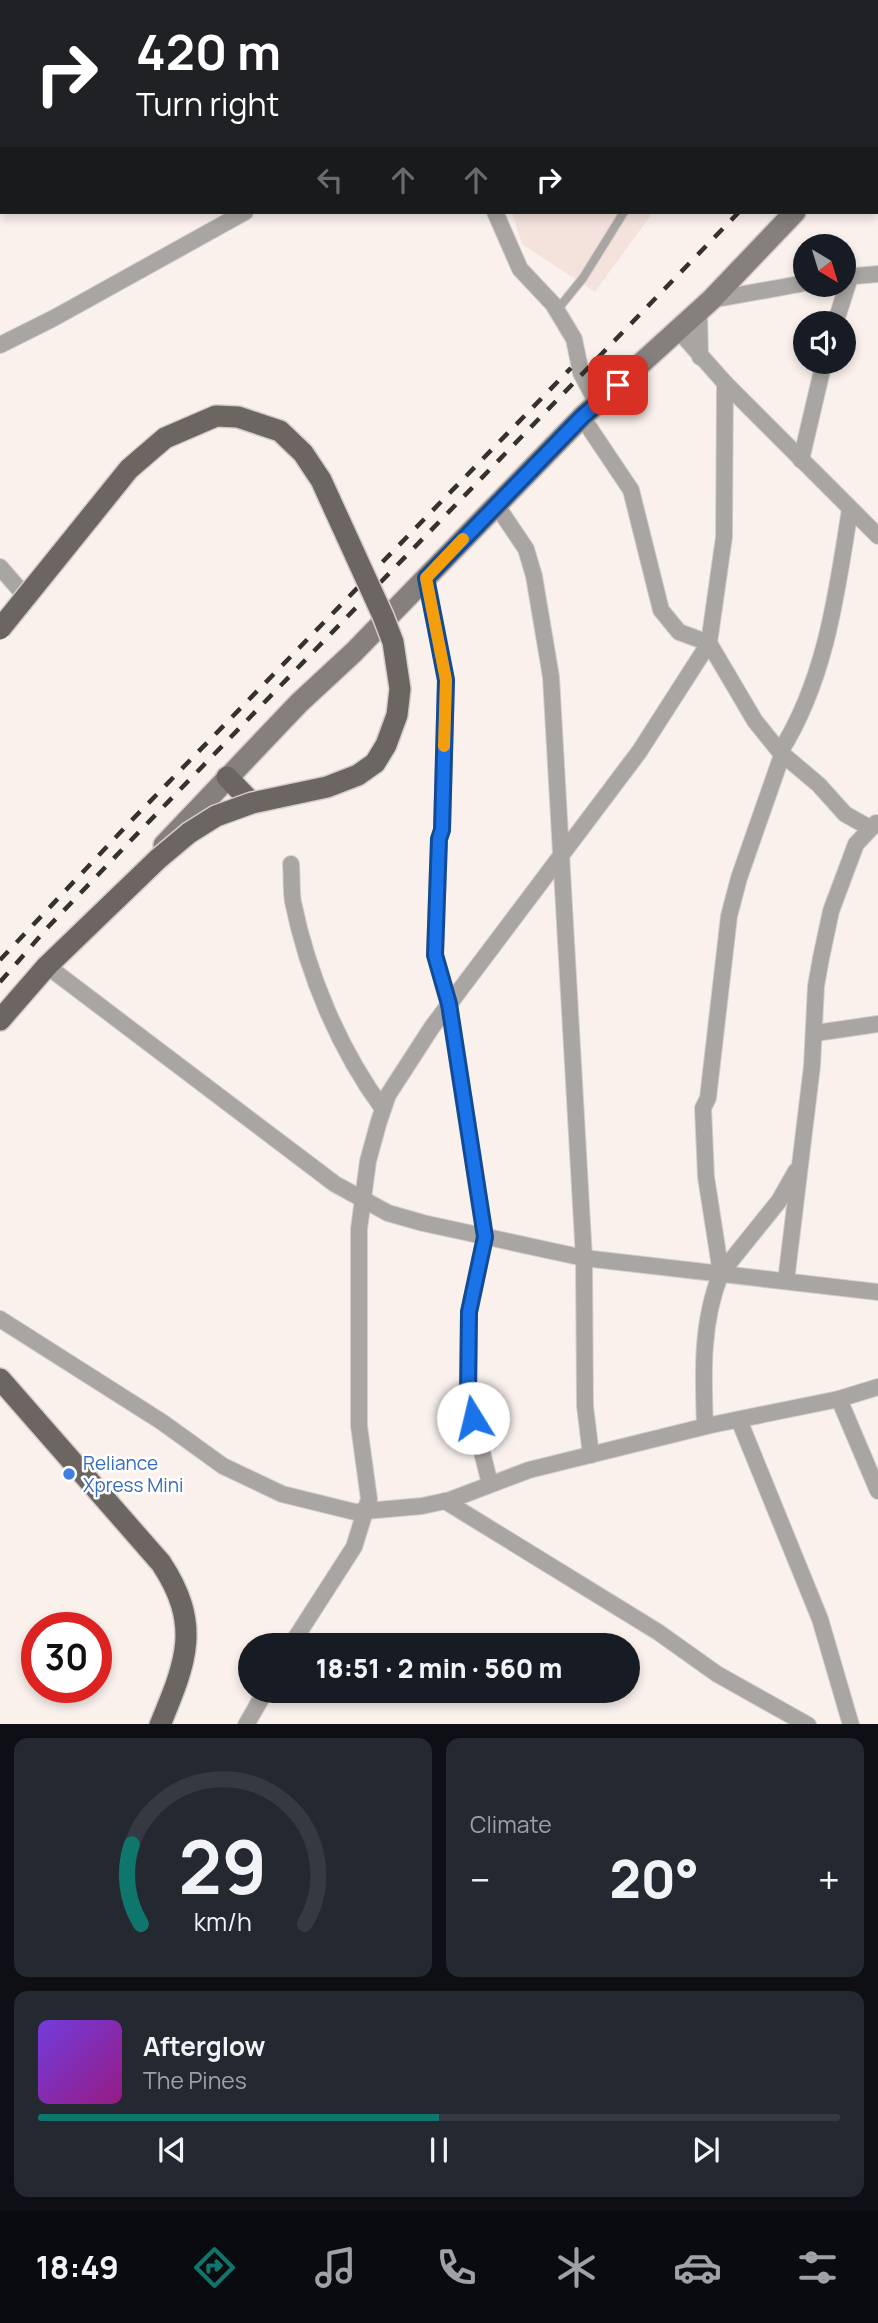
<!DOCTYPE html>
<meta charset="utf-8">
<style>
:root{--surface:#171b24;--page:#242831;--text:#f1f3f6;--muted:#9ea1a6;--line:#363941;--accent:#0f766e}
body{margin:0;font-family:Manrope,sans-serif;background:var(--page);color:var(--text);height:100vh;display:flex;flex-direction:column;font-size:26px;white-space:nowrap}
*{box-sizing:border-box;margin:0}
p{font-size:23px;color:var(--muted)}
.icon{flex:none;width:38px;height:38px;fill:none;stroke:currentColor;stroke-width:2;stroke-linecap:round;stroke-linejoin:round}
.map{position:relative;height:1724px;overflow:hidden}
.sheet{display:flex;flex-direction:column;gap:14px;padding:14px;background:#0d0f14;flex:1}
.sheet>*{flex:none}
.banner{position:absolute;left:0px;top:0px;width:878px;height:214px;box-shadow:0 4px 10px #0003;background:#202124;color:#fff;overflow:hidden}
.needle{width:46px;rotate:142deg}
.controls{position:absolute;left:793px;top:234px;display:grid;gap:14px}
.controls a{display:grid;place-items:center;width:63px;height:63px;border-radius:50%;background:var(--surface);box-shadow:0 4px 10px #0003;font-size:35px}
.speed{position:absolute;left:21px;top:1612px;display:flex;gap:14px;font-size:35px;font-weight:700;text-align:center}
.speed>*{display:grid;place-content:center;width:91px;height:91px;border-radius:50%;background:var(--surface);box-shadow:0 4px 10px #0003;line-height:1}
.speed .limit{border:10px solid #d22;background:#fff;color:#111}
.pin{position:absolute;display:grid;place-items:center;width:60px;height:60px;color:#fff;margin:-30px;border-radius:14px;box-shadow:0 4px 10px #0006}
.me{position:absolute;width:77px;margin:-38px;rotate:351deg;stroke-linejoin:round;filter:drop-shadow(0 0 5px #0008)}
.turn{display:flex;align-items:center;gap:24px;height:147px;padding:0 21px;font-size:32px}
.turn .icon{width:91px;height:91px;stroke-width:2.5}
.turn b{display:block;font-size:49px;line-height:60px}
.lanes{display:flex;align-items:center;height:66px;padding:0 21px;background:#0003;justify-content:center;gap:35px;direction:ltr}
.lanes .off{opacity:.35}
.big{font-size:52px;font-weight:800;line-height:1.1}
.sheet .widget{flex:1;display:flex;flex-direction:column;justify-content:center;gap:10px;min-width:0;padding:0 24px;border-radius:14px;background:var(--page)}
.sheet .dial{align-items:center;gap:0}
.dial svg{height:182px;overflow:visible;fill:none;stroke:var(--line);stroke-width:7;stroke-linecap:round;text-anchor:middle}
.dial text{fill:var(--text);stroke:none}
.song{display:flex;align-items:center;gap:21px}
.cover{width:84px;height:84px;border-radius:10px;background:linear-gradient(135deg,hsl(260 70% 55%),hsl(310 70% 35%))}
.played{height:7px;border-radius:4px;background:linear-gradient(90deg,var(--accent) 50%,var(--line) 50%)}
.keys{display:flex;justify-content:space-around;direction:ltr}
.heat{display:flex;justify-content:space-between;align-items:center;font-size:38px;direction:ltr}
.sheet .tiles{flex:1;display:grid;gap:14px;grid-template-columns:1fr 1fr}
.widget:last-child{grid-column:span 2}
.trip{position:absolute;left:238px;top:1633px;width:402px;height:70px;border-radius:35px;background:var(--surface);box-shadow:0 4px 10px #0003;font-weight:800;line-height:70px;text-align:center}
.tab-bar{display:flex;height:112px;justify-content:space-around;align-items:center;background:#090b0e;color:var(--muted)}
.tab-bar .icon{width:49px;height:49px}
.tab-bar .selected{color:var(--accent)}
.tab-bar b{font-size:32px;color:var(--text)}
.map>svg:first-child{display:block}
</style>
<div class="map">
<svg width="878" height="1725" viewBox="0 0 878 1725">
<rect width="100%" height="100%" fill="#faf1ed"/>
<!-- built -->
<g fill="#f4e3dc">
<path d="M 597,0 L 878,0 L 878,17 L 877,2 L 596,2 Z"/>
<path d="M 512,212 L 653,212 L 595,292 L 522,244 Z"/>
</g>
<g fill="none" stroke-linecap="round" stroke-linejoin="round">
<defs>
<g id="service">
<path d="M 781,2 L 782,0"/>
<path d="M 557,310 L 583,278 L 624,212"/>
</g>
<g id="minor">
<path d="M 150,0 L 151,2"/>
<path d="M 518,0 L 519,2"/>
<path d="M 588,2 L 589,0"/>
<path d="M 495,212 L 520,269 L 553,304 L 574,339 L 581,373 L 597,403"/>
<path d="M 844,277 L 878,274"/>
<path d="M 711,300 L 805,283"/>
<path d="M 699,311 L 700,357"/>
<path d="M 835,324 L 850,277"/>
<path d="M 678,330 L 725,383 L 878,536"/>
<path d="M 0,345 L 54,318 L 245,212"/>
<path d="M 582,417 L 631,490 L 661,610 L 679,632 L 709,643 L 755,721 L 780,752 L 819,785 L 845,814 L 870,828"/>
<path d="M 801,460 L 824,362"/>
<path d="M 497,506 L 526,549 L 534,576 L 551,677 L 584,1258 L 585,1406 L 591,1455"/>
<path d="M 0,567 L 26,597"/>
<path d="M 426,578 L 446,680 L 442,830 L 439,839 L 435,955 L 449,1005 L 485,1237 L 469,1312 L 468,1396 L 490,1484"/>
<path d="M 780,752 C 826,679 837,592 850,509"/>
<path d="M 291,864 C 292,876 291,890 293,902 C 308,975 339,1049 383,1109"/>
<path d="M 47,966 L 335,1184 L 388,1213 L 423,1223 L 584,1258 L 878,1292"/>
<path d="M 816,1033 L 878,1024"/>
<path d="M 721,1273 L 706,1177 L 703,1108 L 708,1098 L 729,916 L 739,878 L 782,755"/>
<path d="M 786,1281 L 812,1066 L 816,986 L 821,958 L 831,911 L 856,844 L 876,823"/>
<path d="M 0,1319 L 162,1422 L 223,1466 L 282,1494 L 355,1512 L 422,1506 L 450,1500 L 529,1470 L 711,1425 L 839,1399 L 878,1387"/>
<path d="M 839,1399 L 878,1491"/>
<path d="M 739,1420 L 820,1619 L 851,1725"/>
<path d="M 705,1426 C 703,1374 701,1322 721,1273 L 779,1201 L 796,1171"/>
<path d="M 445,1501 L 658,1632 L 717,1674 L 808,1725"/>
<path d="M 291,1645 L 354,1547 L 369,1499 L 359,1426 L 359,1229 L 368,1161 L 379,1121 L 388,1095 L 432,1027 L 639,752 L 709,643 L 724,537 L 725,383"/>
<path d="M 246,1725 L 266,1690"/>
</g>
<g id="secondary">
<path d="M 877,126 L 878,125"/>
<path d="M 164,845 L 299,703 L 354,652 L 582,417 L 711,300 L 795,212"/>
</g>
<g id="primary">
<path d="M 227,777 L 252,803"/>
<path d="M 0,1020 L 47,966 L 158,859"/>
<path d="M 0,1379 L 161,1563 C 202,1625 186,1662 160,1725"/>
</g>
</defs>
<!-- service casing -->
<use href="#service" stroke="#d5cdc9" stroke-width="10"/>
<!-- minor casing -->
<use href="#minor" stroke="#d5cdc9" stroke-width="18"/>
<!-- secondary casing -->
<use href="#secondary" stroke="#d5cdc9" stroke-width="24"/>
<!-- primary casing -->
<use href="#primary" stroke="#d5cdc9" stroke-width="24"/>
<!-- service -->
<use href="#service" stroke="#a9a5a3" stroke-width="8"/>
<!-- minor -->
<use href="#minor" stroke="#a9a5a3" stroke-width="16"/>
<!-- secondary -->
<use href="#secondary" stroke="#85807d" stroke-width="21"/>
<!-- primary -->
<use href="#primary" stroke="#6c6662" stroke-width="21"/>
<!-- rail -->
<g stroke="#34312f" stroke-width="4.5" stroke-dasharray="12 12" stroke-linecap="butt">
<path d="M 877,54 L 878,53"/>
<path d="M 877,70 L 878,69"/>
<path d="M 0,960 L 131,821 L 571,368"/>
<path d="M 0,982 L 49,926 L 137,834 L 739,212"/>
</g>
<defs>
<path id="primary-bridge" d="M 0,629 L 129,469 L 165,438 L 216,416 L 238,417 L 280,431 L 303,453 L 321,480 L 383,616 L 393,642 L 400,689 L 397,715 L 386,745 L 375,763 L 358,775 L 327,787 L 252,803 L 216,816 L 189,833 L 158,859"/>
</defs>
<!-- primary-bridge casing -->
<use href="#primary-bridge" stroke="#d5cdc9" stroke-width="24" stroke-linecap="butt"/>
<!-- primary-bridge -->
<use href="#primary-bridge" stroke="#6c6662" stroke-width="21"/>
</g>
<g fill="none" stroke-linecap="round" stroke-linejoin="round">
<defs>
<path id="route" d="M 473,1418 L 468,1396 L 469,1312 L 485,1237 L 449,1004 L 435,955 L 439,839 L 442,830 L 446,680 L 426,578 L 582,417 L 618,385"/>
</defs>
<!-- route casing -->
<use href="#route" stroke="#114b97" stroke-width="18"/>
<!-- route -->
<use href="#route" stroke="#1a73e8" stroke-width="12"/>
<!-- slow -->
<path stroke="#f59e0b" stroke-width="12" d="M 444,746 L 446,680 L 426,578 L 463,539"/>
</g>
<!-- markers -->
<circle fill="#3f7fe0" stroke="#fff" stroke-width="2.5" cx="69" cy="1474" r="7"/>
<g text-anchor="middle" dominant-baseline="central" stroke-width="5" stroke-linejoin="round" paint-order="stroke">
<!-- shop labels -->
<g font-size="19" fill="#366cbe" stroke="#fff" text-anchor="start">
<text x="83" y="1463">Reliance<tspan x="83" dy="22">Xpress Mini</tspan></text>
</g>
</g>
</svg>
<div class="controls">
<a><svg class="needle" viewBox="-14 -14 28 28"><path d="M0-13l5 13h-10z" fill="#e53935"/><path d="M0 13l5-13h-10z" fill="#9ea1a6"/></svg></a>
<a><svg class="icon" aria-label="sound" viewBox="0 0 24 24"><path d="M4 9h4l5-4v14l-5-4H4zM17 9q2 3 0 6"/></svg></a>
</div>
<div class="speed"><div class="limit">30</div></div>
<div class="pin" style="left:618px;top:385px;background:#d93025"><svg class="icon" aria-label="arrive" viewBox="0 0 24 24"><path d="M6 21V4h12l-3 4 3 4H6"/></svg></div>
<svg class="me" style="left:473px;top:1418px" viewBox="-20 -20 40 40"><circle r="19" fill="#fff"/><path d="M0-13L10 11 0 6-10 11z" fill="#1a73e8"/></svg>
<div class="trip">18:51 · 2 min · 560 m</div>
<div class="banner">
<div class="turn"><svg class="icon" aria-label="right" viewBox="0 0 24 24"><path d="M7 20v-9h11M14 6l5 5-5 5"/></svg><div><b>420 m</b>Turn right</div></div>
<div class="lanes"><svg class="icon off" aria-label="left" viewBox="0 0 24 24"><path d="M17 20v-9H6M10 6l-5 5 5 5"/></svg><svg class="icon off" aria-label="ahead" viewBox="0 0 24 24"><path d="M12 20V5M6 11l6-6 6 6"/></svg><svg class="icon off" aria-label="ahead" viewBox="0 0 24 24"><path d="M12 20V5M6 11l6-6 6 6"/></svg><svg class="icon" aria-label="right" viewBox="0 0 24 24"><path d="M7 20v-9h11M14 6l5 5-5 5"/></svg></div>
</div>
</div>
<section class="sheet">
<div class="tiles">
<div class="widget dial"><svg viewBox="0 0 100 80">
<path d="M14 69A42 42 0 1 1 86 69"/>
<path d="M14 69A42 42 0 0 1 10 34" stroke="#0f766e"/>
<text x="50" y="56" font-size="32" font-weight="700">29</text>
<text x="50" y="72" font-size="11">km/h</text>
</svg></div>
<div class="widget"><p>Climate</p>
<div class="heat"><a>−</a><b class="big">20°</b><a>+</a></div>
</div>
<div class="widget">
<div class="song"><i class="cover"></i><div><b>Afterglow</b><p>The Pines</p></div></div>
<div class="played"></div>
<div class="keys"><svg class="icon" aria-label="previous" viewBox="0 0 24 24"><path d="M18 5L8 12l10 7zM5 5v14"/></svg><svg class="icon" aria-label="pause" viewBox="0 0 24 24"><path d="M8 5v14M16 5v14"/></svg><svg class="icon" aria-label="next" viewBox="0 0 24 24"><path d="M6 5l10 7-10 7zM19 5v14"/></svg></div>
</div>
</div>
</section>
<nav class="tab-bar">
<b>18:49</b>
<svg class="icon selected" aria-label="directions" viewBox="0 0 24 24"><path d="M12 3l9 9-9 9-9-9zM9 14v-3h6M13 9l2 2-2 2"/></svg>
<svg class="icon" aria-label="music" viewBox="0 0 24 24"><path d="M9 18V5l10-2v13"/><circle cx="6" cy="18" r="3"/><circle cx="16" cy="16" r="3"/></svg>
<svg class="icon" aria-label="phone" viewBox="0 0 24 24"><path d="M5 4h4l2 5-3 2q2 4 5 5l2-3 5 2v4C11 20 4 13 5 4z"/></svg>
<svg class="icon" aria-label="climate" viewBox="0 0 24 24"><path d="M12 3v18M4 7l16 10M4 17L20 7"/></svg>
<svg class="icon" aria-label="car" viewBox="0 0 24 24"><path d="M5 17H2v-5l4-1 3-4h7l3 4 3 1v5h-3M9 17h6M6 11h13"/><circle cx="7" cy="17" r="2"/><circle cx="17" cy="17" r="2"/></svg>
<svg class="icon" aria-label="filters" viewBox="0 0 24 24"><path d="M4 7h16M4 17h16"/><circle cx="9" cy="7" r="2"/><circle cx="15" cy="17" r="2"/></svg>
</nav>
